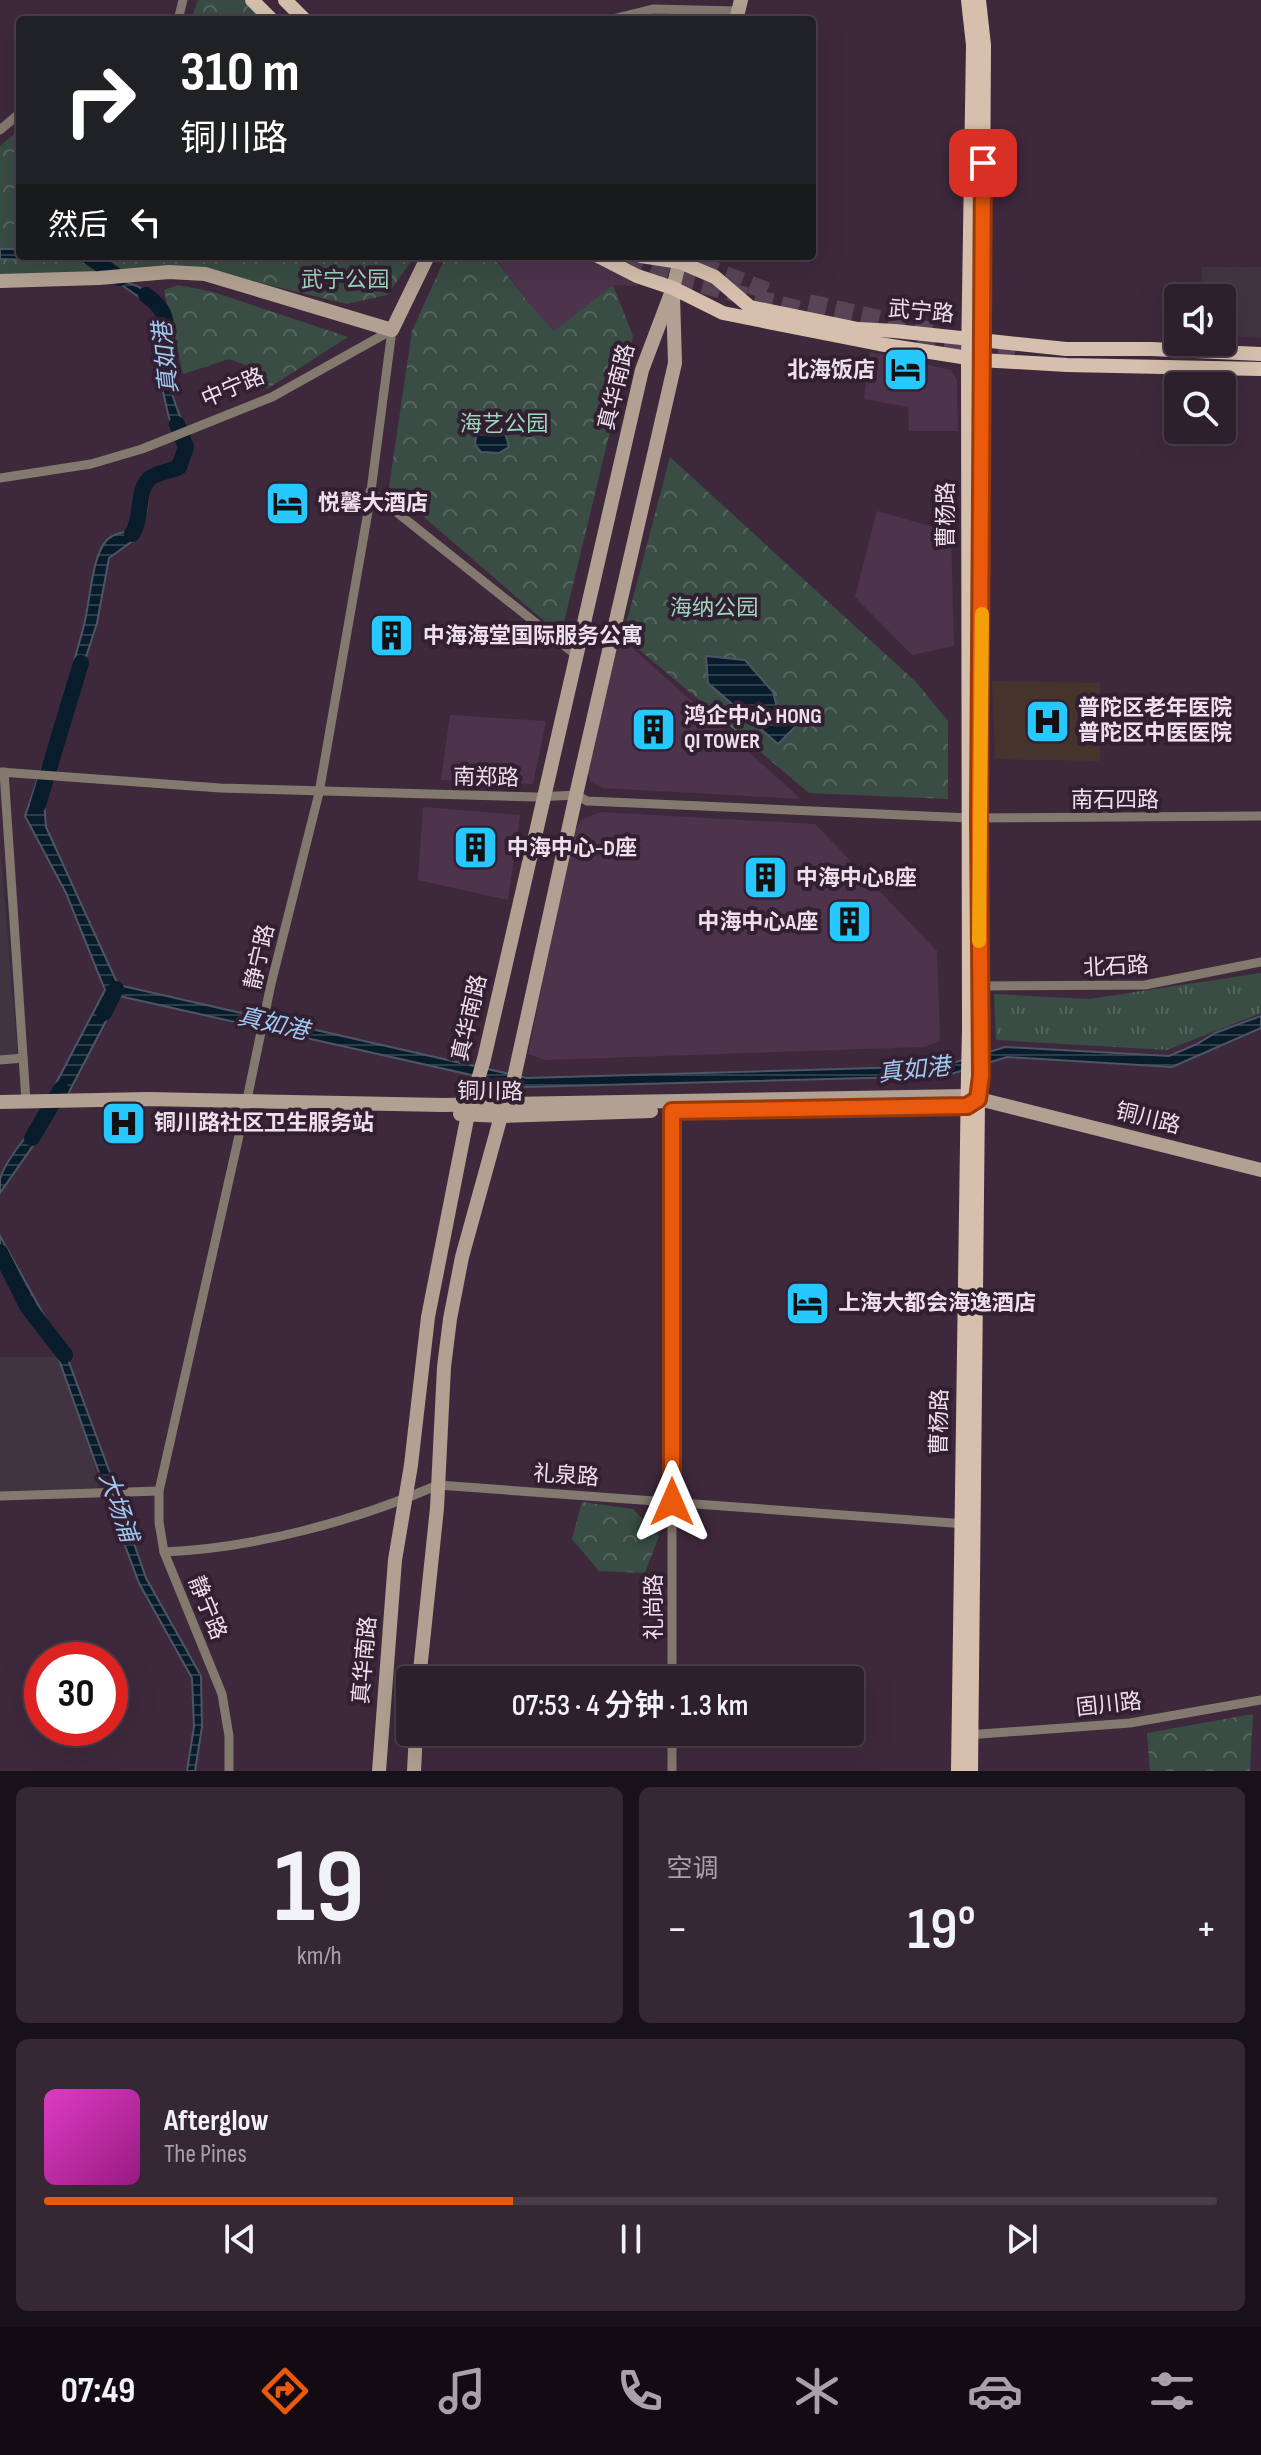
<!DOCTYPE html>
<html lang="zh">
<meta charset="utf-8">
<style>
:root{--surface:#2e1f2d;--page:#362735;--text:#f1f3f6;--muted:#a7a2aa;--line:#493d49;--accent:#ea580c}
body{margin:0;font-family:"Sofia Sans Condensed","Noto Sans SC",sans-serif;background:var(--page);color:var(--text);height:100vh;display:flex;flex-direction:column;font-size:30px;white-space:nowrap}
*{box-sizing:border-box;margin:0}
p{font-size:26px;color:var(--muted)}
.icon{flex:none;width:44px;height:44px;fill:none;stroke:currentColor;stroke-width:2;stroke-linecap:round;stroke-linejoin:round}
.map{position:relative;height:1771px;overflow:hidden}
.panel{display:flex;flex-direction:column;gap:16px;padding:16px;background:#191119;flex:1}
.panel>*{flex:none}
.guide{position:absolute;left:16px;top:16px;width:800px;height:244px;border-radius:8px;box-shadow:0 8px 32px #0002,0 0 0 2px var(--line);background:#202124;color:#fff;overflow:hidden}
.tools{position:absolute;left:1164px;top:284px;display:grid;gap:16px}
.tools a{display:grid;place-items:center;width:72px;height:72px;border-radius:8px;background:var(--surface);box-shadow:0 8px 32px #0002,0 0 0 2px var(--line);font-size:40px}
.speed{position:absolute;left:24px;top:1642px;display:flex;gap:16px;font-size:40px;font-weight:700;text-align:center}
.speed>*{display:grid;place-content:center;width:104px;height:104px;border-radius:50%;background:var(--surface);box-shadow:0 8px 32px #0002,0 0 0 2px var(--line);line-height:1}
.speed .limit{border:12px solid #d22;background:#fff;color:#111}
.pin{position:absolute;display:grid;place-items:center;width:68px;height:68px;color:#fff;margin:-34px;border-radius:16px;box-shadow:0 4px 12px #0006}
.me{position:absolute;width:88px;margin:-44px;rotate:0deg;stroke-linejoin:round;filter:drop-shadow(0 0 6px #0008)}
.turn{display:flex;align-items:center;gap:28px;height:168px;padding:0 32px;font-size:36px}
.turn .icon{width:104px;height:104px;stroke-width:2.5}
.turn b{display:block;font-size:56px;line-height:68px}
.then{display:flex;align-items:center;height:76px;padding:0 32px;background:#0003;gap:16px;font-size:30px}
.big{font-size:60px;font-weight:600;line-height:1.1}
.panel .widget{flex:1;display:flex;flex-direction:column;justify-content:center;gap:12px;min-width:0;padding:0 28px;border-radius:12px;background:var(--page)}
.panel .dial{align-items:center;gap:0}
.dial b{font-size:104px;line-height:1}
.song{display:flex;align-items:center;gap:24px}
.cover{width:96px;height:96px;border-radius:12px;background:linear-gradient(135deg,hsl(310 70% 55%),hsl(310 70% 35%))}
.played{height:8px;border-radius:4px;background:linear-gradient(90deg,var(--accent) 40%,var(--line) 40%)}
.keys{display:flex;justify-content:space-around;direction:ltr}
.heat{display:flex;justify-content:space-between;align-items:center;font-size:44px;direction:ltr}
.panel .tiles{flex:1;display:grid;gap:16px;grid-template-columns:1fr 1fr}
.widget:last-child{grid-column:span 2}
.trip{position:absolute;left:396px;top:1666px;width:468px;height:80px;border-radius:8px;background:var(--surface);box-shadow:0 8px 32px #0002,0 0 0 2px var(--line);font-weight:600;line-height:80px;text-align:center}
.menu{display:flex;height:128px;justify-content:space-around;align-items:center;background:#120c12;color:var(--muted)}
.menu .icon{width:56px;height:56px}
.menu .selected{color:var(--accent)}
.menu b{font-size:36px;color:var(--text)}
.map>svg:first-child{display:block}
</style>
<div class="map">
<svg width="1261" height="1771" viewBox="0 0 1261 1771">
<defs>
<pattern id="grass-tufts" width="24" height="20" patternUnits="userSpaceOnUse" patternTransform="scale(2)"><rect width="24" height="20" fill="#394d44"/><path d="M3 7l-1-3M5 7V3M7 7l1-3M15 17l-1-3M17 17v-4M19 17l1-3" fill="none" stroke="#56665f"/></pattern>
<pattern id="forest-crowns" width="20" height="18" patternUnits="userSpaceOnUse" patternTransform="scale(2)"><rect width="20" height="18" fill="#394d44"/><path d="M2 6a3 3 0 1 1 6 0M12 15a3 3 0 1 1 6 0" fill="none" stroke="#56665f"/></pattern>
<pattern id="water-rules" width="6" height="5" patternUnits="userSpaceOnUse" patternTransform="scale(2)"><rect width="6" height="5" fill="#081c2c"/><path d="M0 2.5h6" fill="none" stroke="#2c3d4b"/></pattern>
</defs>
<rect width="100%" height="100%" fill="#3e293c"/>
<!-- built -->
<g fill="#4d334b">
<path d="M 494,256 L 586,256 L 639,286 L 613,285 L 554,332 L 527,301 Z"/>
<path d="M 870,352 L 951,370 L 957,380 L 958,431 L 909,431 L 908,407 L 864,399 Z"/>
<path d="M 877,511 L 951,532 L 954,646 L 912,655 L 855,597 Z"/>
<path d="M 620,637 L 801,799 L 603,788 L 591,782 L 587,770 L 588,762 Z"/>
<path d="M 450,715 L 546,721 L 533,784 L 441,780 Z"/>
<path d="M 423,807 L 520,815 L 508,900 L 418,880 Z"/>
<path d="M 601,812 L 815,824 L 937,951 L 940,1041 L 924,1047 L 546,1060 L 528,1054 L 572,837 L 581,820 Z"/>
</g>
<!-- education -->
<g fill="#423340">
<path d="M 1202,267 L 1261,267 L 1261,338 L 1222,336 L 1222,298 L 1200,298 Z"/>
<path d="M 0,847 L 18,1056 L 0,1057 Z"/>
<path d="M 0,1357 L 67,1357 L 89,1428 L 99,1493 L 0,1496 Z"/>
</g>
<!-- medical -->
<path fill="#46342c" d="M 992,681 L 1100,683 L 1100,761 L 995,759 Z"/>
<!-- grass -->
<path fill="url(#grass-tufts)" d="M 1261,973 L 1261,1013 L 1167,1050 L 996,1040 L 994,994 L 1089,999 Z"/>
<!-- forest -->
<g fill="url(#forest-crowns)">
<path d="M 198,0 L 244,0 L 267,20 L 191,20 Z"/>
<path d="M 20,129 L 20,256 L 415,256 L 387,295 L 347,304 L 190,266 L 64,274 L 0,275 L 0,146 Z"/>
<path d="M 446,256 L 493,256 L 527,301 L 554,331 L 613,285 L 633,336 L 564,622 L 549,625 L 389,487 L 412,331 Z"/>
<path d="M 178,285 L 213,292 L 348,337 L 267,389 L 251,367 L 229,359 L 183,374 L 164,290 Z"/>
<path d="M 670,457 L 916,682 L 948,721 L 948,799 L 809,793 L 623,636 Z"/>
<path d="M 582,1502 L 633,1509 L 659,1536 L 645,1573 L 599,1571 L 572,1539 Z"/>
<path d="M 1253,1714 L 1250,1771 L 1150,1771 L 1147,1733 Z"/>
</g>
<!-- water -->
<g fill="url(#water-rules)" stroke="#4d5665" stroke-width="2">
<path d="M 0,249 L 20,249 L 20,256 L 81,256 L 35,260 L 0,259 Z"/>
<path d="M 126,282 C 139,286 155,294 161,306 C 170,322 166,360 169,380 C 173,403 183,423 192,444 L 184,469 L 153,482 L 149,490 L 146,515 L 138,537 L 109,558 L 97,623 L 43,789 L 46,827 L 118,985 L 527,1078 L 943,1066 L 1005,1047 L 1169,1056 L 1197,1044 L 1215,1033 L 1261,1016 L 1261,1028 L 1172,1067 L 1007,1057 L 944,1076 L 525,1087 L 119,996 L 69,1092 L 51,1093 L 105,990 L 66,893 L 25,816 C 47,754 66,692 83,629 C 90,606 91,558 106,541 C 113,533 124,532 134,531 L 148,474 L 179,467 L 186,447 L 169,418 L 162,387 L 157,310 L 119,283 Z"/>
<path d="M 493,421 L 505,432 L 509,447 L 499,453 L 481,452 L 475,445 L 477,427 Z"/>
<path d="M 706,656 L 745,660 L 773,692 L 777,708 L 796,726 L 778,744 L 708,683 Z"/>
<path d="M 49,1118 L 39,1137 L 0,1193 C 0,1188 0,1183 0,1179 C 4,1164 34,1121 49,1118 Z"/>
<path d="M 0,1236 L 67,1357 L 114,1484 L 103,1484 L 51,1337 L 27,1306 L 0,1252 Z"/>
<path d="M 108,1500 L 119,1500 L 146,1578 L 201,1676 L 202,1727 L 195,1771 L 187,1771 L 194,1727 L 192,1678 L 139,1583 Z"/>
</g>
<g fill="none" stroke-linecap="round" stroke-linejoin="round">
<!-- river -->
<g stroke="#081c2c" stroke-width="16">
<path d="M 88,256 L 120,278"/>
<path d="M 146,295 C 170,312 166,323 165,351"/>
<path d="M 132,534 C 143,518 136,492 149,479 C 156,473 170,471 179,467 L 186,447 L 177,424"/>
<path d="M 38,805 L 81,663"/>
<path d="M 104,1013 L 116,989"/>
<path d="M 32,1138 L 61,1089"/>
<path d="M 0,1252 L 27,1306 L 65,1355"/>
</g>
<!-- highway-tunnel -->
<g stroke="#584456" stroke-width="18" stroke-dasharray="18 9" stroke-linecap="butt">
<path d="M 627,256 L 689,281 L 823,316"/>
<path d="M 700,265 L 769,292"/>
<path d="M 809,303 L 932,331"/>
<path d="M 918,338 L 1014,357"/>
</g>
<!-- street -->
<g stroke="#84796f" stroke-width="9">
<path d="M 178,20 L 183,0"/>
<path d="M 608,20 L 653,9 L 738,11"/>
<path d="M 0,130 L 20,113"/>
<path d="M 0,478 L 91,464 L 142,449 L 272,397 L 392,330"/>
<path d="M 370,491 L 576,655"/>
<path d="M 0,772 L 220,788 L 537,797 L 576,795 L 587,801 L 970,818 L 1261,816"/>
<path d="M 4,772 L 26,1101"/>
<path d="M 975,986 L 1145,985 L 1261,962"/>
<path d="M 0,1060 L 23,1058"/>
<path d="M 672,1102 L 672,1680"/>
<path d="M 0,1496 L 159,1491"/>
<path d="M 164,1552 C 255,1548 355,1521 438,1485 L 966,1524"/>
<path d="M 672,1732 L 672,1771"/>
<path d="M 967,1735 L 1130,1723 L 1261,1700"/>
<path d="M 229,1771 L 229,1736 L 222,1694 L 164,1552 L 159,1522 L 159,1491 L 245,1109 L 271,984 L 319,793 L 369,506 L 392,330"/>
</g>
<!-- secondary -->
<g stroke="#b2a192" stroke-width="14">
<path d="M 736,20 L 741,0"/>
<path d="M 0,281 L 99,278 L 169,272 L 205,274 L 392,330 L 428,256"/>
<path d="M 0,1102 L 148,1099 L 443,1105 L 967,1096 L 1261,1170"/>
<path d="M 852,1108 L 967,1106 L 977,1099"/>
<path d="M 460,1114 L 501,1116 L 651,1111"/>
<path d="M 419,1680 L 437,1508 L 444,1367 L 450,1319 L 462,1257 L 501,1116 L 512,1087 L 576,795 L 675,363 L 673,296"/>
<path d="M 379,1771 L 395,1560 L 411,1465 L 428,1317 L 468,1114 L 484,1059 L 642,370 L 673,288 L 681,256"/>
<path d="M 414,1771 L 416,1732"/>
</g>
<!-- primary -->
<g stroke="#d6c0ad" stroke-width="14">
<path d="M 252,0 L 272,20"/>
<path d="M 285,0 L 305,20"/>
<path d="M 968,0 L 973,45 L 968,359 L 969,1031"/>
<path d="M 598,256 L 637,276 L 673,288 L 723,313 L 879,344 L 981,360 L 1067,365 L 1261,369"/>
<path d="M 641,256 L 680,262 L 715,277 L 750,307 L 858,329 L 895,331 L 1066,349 L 1151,349 L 1261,354"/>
<path d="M 979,854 L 984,45 L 979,0"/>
<path d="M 979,979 L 980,1030"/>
<path d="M 958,1771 L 968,1074"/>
<path d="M 971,1771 L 978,1099 L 981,1076"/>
</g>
<!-- primary-bridge -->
<g stroke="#d6c0ad" stroke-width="14">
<path d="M 980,1030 L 981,1076"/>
<path d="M 968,1074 L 969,1031"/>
</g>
</g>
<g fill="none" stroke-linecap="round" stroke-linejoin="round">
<defs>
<path id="route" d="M 672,1502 L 672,1111 L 967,1106 L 978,1099 L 981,1076 L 979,818 L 983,163"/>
</defs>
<!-- route casing -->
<use href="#route" stroke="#983908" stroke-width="20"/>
<!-- route -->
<use href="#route" stroke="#ea580c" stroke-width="14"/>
<!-- slow -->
<path stroke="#f59e0b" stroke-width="14" d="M 979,941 L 982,614"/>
</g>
<!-- icons -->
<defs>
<symbol id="hotel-square" viewBox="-11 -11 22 22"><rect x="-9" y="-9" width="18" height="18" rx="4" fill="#27c8ff" stroke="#331f32"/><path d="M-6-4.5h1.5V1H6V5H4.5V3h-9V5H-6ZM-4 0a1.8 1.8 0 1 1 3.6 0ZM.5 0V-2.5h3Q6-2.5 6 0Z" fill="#111"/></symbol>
<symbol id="building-square" viewBox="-11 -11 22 22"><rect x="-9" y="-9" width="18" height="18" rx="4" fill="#27c8ff" stroke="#331f32"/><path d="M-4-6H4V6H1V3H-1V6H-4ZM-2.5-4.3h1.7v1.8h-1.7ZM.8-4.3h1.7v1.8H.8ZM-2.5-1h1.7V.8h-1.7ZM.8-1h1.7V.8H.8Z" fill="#111"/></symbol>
<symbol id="hospital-square" viewBox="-11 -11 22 22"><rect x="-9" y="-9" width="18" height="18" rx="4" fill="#27c8ff" stroke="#331f32"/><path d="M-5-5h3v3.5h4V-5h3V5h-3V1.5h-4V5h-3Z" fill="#111"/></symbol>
</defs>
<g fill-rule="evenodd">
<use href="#hotel-square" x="880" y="344" width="51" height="51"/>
<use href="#hotel-square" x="262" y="478" width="51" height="51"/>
<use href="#building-square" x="366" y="610" width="51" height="51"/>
<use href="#hospital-square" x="1022" y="696" width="51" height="51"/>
<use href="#building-square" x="628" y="704" width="51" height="51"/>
<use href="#building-square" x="450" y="822" width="51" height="51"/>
<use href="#building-square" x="740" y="852" width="51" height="51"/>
<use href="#building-square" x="824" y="896" width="51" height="51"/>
<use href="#hospital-square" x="98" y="1098" width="51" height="51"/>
<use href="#hotel-square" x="782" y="1278" width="51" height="51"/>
</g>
<g text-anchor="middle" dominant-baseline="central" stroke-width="8" stroke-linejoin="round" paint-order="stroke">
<!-- park labels -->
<g font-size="22" fill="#9cd6bb" stroke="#331f32">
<text x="345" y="280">武宁公园</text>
<text x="504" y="424">海艺公园</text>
<text x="714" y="608">海纳公园</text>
</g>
<!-- street labels -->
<g font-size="22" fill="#eddfeb" stroke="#331f32">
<text transform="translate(921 312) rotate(5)">武宁路</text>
<text transform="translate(617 387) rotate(-76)">真华南路</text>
<text transform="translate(233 388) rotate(-23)">中宁路</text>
<text transform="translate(946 515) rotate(-90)">曹杨路</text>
<text transform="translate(486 778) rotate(1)">南郑路</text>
<text x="1115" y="800">南石四路</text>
<text transform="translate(260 957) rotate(-77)">静宁路</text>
<text transform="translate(1116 967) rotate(-3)">北石路</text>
<text transform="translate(470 1018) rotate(-77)">真华南路</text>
<text transform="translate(490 1092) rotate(1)">铜川路</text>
<text transform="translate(1148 1119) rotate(14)">铜川路</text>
<text transform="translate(940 1422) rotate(-89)">曹杨路</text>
<text transform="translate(566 1476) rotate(4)">礼泉路</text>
<text transform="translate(654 1607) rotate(-90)">礼尚路</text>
<text transform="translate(207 1608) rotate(68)">静宁路</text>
<text transform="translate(365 1660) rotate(-85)">真华南路</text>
<text transform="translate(1109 1705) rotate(-6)">固川路</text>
</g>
<!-- poi labels -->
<g font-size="22" font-weight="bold" fill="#eddfeb" stroke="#331f32" text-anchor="start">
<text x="875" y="370" text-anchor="end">北海饭店</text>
<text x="318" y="503">悦馨大酒店</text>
<text x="423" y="636">中海海堂国际服务公寓</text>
<text x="1078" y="708">普陀区老年医院<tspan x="1078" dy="25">普陀区中医医院</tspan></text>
<text x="684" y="716">鸿企中心 HONG<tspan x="684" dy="25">QI TOWER</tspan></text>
<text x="507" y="848">中海中心-D座</text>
<text x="796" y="878">中海中心B座</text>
<text x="818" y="922" text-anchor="end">中海中心A座</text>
<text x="154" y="1123">铜川路社区卫生服务站</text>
<text x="838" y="1303">上海大都会海逸酒店</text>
</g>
<!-- water labels -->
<g font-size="24" font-style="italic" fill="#9dc9ef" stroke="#331f32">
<text transform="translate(166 358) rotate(-96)">真如港</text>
<text transform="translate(273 1024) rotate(13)">真如港</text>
<text transform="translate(914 1070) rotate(-6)">真如港</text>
<text transform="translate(118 1507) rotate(71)">大场浦</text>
</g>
</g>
</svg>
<div class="tools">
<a><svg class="icon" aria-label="sound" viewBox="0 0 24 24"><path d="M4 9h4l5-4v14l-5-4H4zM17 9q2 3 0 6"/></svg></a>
<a><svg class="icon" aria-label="search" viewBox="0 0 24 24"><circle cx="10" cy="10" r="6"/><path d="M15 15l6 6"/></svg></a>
</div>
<div class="speed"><div class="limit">30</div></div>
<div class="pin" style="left:983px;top:163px;background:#d93025"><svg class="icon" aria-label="arrive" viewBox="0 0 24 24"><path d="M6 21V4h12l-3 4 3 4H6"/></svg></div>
<svg class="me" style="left:672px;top:1502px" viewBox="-20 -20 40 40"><path d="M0-17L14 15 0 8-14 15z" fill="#ea580c" stroke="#fff" stroke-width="4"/></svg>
<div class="trip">07:53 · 4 分钟 · 1.3 km</div>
<div class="guide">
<div class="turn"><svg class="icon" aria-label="right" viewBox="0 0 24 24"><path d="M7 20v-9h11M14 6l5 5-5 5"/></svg><div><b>310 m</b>铜川路</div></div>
<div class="then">然后<svg class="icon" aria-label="left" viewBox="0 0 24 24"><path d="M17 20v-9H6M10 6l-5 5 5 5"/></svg></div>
</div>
</div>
<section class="panel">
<div class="tiles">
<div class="widget dial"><b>19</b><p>km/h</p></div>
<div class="widget"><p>空调</p>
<div class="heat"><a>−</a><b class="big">19°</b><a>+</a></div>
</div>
<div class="widget">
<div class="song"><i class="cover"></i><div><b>Afterglow</b><p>The Pines</p></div></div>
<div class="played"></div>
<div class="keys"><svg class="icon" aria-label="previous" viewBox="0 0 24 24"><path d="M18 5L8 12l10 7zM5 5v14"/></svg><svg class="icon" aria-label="pause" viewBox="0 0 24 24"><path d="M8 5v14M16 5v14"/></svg><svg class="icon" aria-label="next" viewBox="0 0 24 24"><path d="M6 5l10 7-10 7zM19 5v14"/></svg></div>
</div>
</div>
</section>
<nav class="menu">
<b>07:49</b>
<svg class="icon selected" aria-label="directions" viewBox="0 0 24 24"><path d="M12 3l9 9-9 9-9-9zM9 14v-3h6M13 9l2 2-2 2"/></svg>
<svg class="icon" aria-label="music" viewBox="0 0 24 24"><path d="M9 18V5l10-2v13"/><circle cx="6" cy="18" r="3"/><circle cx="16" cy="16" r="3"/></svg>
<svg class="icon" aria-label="phone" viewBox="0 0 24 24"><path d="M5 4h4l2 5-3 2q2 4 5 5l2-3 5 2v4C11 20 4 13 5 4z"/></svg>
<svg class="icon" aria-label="climate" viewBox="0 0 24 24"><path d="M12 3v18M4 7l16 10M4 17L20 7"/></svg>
<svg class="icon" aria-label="car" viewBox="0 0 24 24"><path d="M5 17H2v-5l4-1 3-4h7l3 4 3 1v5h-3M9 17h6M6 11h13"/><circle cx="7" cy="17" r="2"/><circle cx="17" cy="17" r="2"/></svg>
<svg class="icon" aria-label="filters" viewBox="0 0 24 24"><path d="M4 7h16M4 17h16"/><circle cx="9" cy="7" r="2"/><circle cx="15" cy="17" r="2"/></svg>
</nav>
